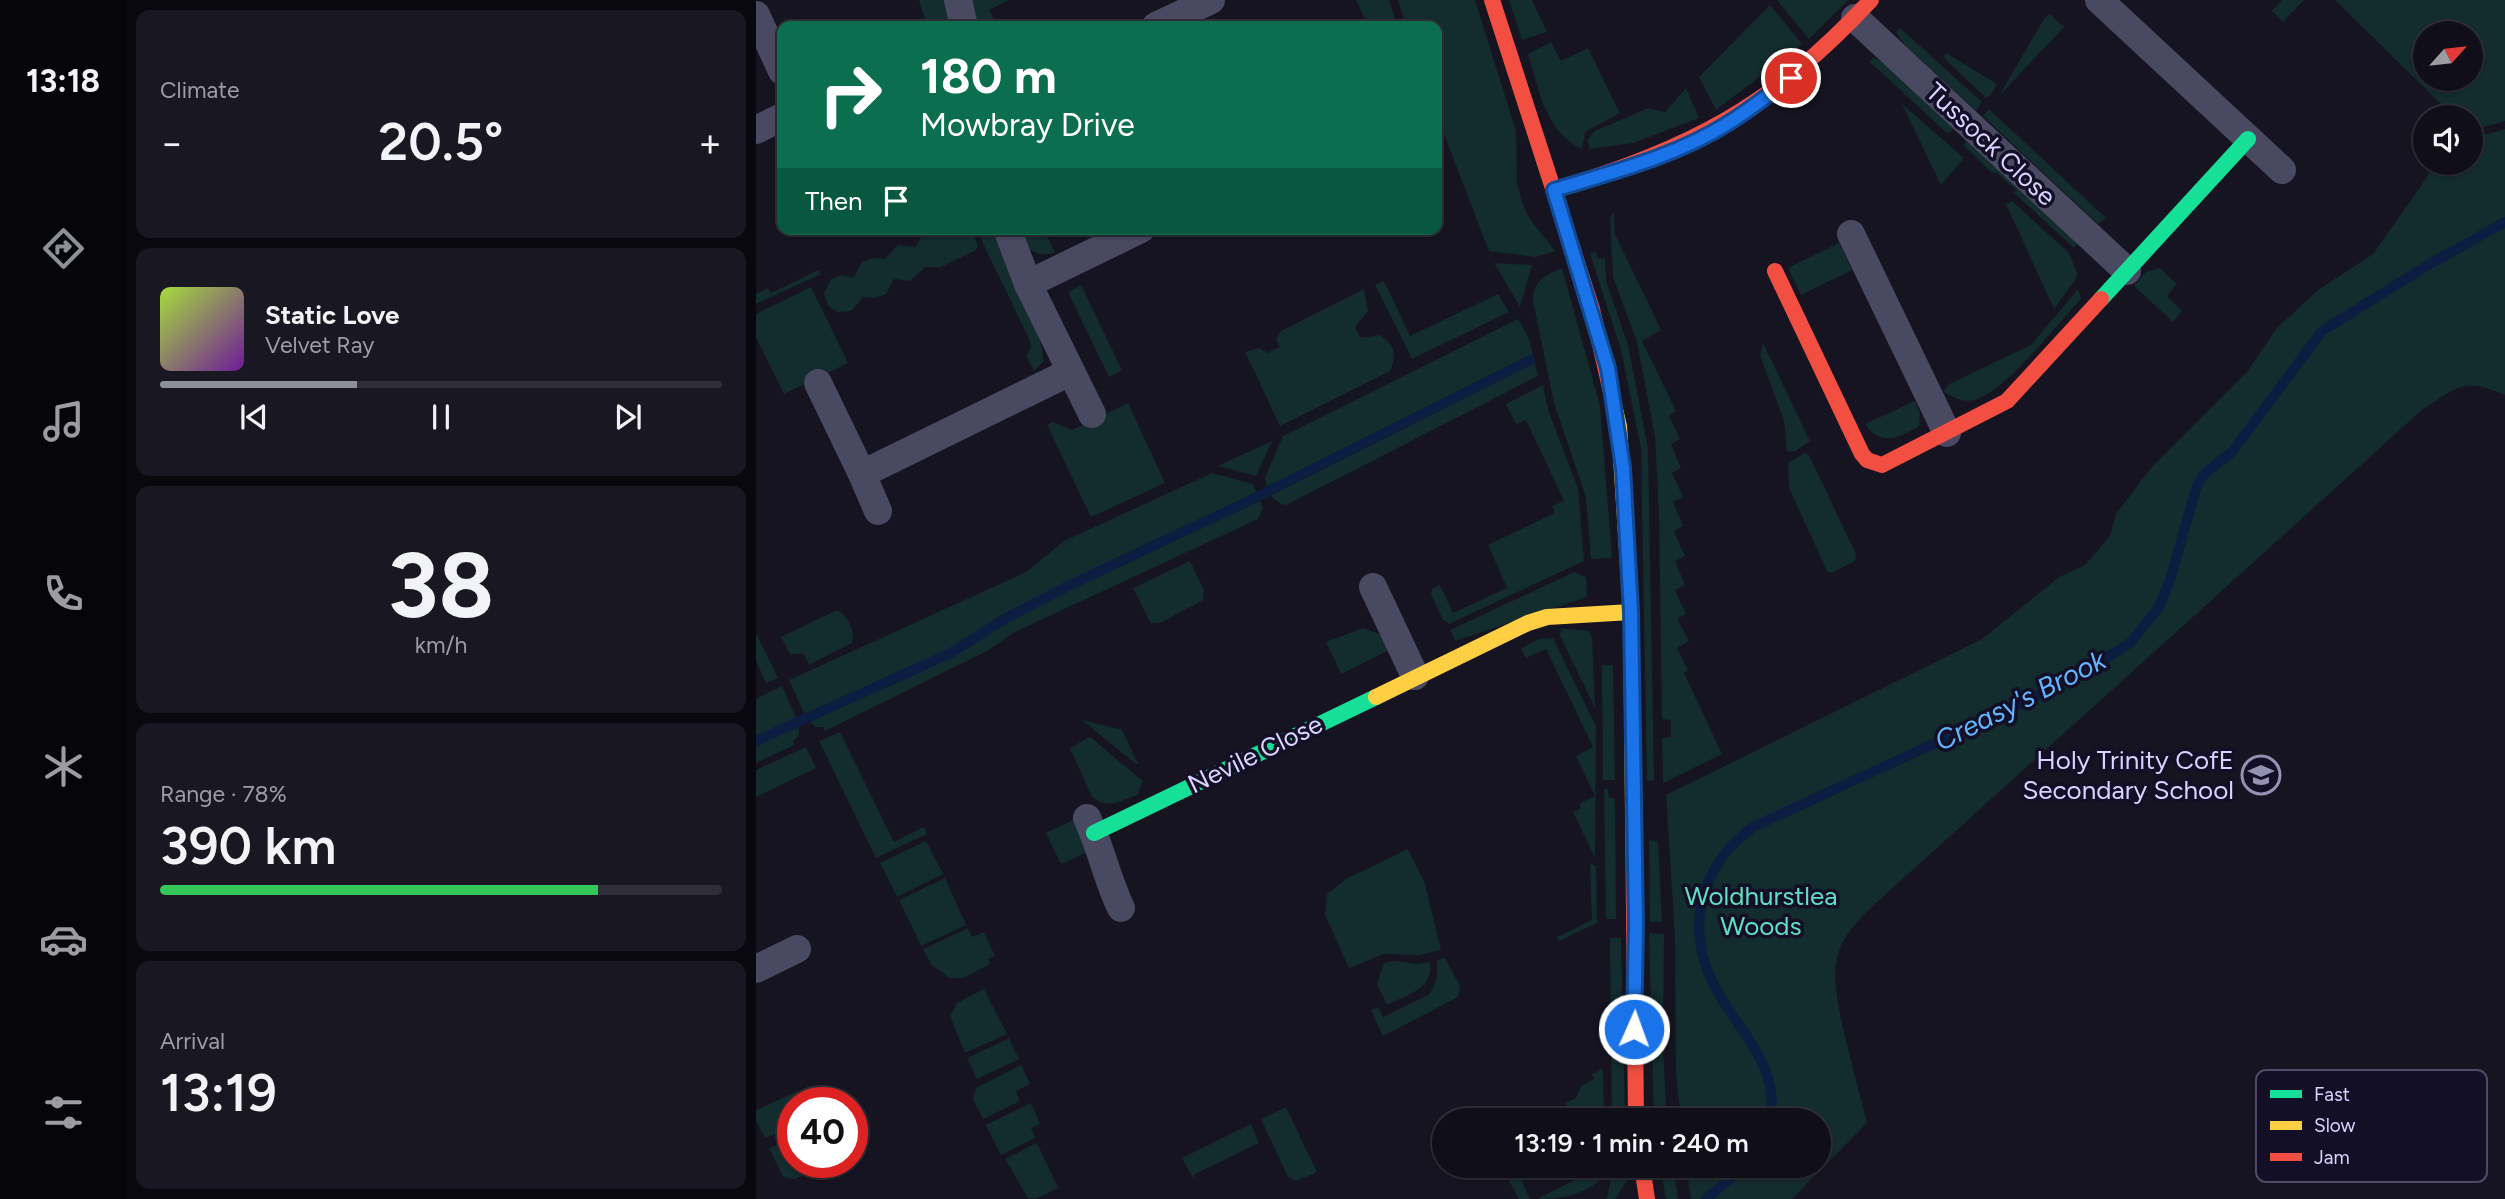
<!DOCTYPE html>
<meta charset="utf-8">
<style>
:root{--surface:#100f19;--page:#191822;--text:#f1f3f6;--muted:#9c9ca2;--line:#302f38;--accent:#8c9099}
body{margin:0;font-family:Figtree,sans-serif;background:var(--page);color:var(--text);height:100vh;display:flex;flex-direction:column;font-size:26px;white-space:nowrap}
*{box-sizing:border-box;margin:0}
p{font-size:23px;color:var(--muted)}
.icon{flex:none;width:38px;height:38px;fill:none;stroke:currentColor;stroke-width:2;stroke-linecap:round;stroke-linejoin:round}
.map{position:relative;flex:1;overflow:hidden}
.details{display:flex;flex-direction:column;gap:10px;padding:10px;background:#09080e;width:630px}
.details>*{flex:none}
.hud{position:absolute;left:21px;top:21px;width:665px;height:214px;border-radius:14px;box-shadow:0 2px 5px #0004,0 0 0 2px var(--line);background:#0b6e4f;color:#fff;overflow:hidden}
.needle{width:46px;rotate:63deg}
.fabs{position:absolute;left:1657px;top:21px;display:grid;gap:14px}
.fabs a{display:grid;place-items:center;width:70px;height:70px;border-radius:50%;background:var(--surface);box-shadow:0 2px 5px #0004,0 0 0 2px var(--line);font-size:35px}
.speed{position:absolute;left:21px;top:1087px;display:flex;gap:14px;font-size:35px;font-weight:700;text-align:center}
.speed>*{display:grid;place-content:center;width:91px;height:91px;border-radius:50%;background:var(--surface);box-shadow:0 2px 5px #0004,0 0 0 2px var(--line);line-height:1}
.speed .limit{border:10px solid #d22;background:#fff;color:#111}
.pin{position:absolute;display:grid;place-items:center;width:60px;height:60px;color:#fff;margin:-30px;border:4px solid #fff;border-radius:50%;box-shadow:0 2px 7px #0007}
.me{position:absolute;width:77px;margin:-38px;rotate:2deg;stroke-linejoin:round;filter:drop-shadow(0 0 5px #0008)}
.turn{display:flex;align-items:center;gap:24px;height:147px;padding:0 28px;font-size:32px}
.turn .icon{width:91px;height:91px;stroke-width:2.5}
.turn b{display:block;font-size:49px;line-height:60px}
.then{display:flex;align-items:center;height:66px;padding:0 28px;background:#0003;gap:14px;font-size:26px}
.big{font-size:52px;font-weight:600;line-height:1.1}
.details .tile{flex:1;display:flex;flex-direction:column;justify-content:center;gap:10px;min-width:0;padding:0 24px;border-radius:14px;background:var(--page)}
.details .dial{align-items:center;gap:0}
.dial b{font-size:91px;line-height:1}
.song{display:flex;align-items:center;gap:21px}
.cover{width:84px;height:84px;border-radius:10px;background:linear-gradient(135deg,hsl(80 70% 55%),hsl(280 70% 35%))}
.played{height:7px;border-radius:4px;background:linear-gradient(90deg,var(--accent) 35%,var(--line) 35%)}
.keys{display:flex;justify-content:space-around;direction:ltr}
.heat{display:flex;justify-content:space-between;align-items:center;font-size:38px;direction:ltr}
.charge{height:10px;border-radius:5px;background:linear-gradient(90deg,#34c759 78%,var(--line) 0)}
.trip{position:absolute;left:676px;top:1108px;width:399px;height:70px;border-radius:35px;background:var(--surface);box-shadow:0 2px 5px #0004,0 0 0 2px var(--line);font-weight:600;line-height:70px;text-align:center}
main{display:flex;flex:1;min-height:0}
.dock{display:flex;flex-direction:column;width:126px;justify-content:space-around;align-items:center;background:#06060a;color:var(--muted)}
.dock .icon{width:49px;height:49px}
.dock .on{color:var(--accent)}
.dock b{font-size:32px;color:var(--text)}
.map>svg:first-child{display:block}
</style>
<main>
<nav class="dock">
<b>13:18</b>
<svg class="icon on" aria-label="directions" viewBox="0 0 24 24"><path d="M12 3l9 9-9 9-9-9zM9 14v-3h6M13 9l2 2-2 2"/></svg>
<svg class="icon" aria-label="music" viewBox="0 0 24 24"><path d="M9 18V5l10-2v13"/><circle cx="6" cy="18" r="3"/><circle cx="16" cy="16" r="3"/></svg>
<svg class="icon" aria-label="phone" viewBox="0 0 24 24"><path d="M5 4h4l2 5-3 2q2 4 5 5l2-3 5 2v4C11 20 4 13 5 4z"/></svg>
<svg class="icon" aria-label="climate" viewBox="0 0 24 24"><path d="M12 3v18M4 7l16 10M4 17L20 7"/></svg>
<svg class="icon" aria-label="car" viewBox="0 0 24 24"><path d="M5 17H2v-5l4-1 3-4h7l3 4 3 1v5h-3M9 17h6M6 11h13"/><circle cx="7" cy="17" r="2"/><circle cx="17" cy="17" r="2"/></svg>
<svg class="icon" aria-label="filters" viewBox="0 0 24 24"><path d="M4 7h16M4 17h16"/><circle cx="9" cy="7" r="2"/><circle cx="15" cy="17" r="2"/></svg>
</nav>
<section class="details">
<div class="tile"><p>Climate</p>
<div class="heat"><a>−</a><b class="big">20.5°</b><a>+</a></div>
</div>
<div class="tile">
<div class="song"><i class="cover"></i><div><b>Static Love</b><p>Velvet Ray</p></div></div>
<div class="played"></div>
<div class="keys"><svg class="icon" aria-label="previous" viewBox="0 0 24 24"><path d="M18 5L8 12l10 7zM5 5v14"/></svg><svg class="icon" aria-label="pause" viewBox="0 0 24 24"><path d="M8 5v14M16 5v14"/></svg><svg class="icon" aria-label="next" viewBox="0 0 24 24"><path d="M6 5l10 7-10 7zM19 5v14"/></svg></div>
</div>
<div class="tile dial"><b>38</b><p>km/h</p></div>
<div class="tile"><p>Range · 78%</p><b class="big">390 km</b><div class="charge"></div></div>
<div class="tile"><p>Arrival</p><b class="big">13:19</b></div>
</section>
<div class="map">
<svg width="1749" height="1199" viewBox="0 0 1749 1199">
<rect width="100%" height="100%" fill="#161421"/>
<!-- green -->
<g fill="#132c2d" fill-rule="evenodd">
<path d="M 163,0 L 188,0 L 195,26 L 171,26 Z"/>
<path d="M 213,0 L 253,0 L 233,10 L 241,26 L 220,26 Z"/>
<path d="M 600,0 L 633,0 L 641,26 L 612,26 Z"/>
<path d="M 642,0 L 719,0 L 760,131 L 761,183 L 766,202 L 773,218 L 799,251 L 780,257 L 733,251 L 681,116 L 681,26 L 650,26 Z"/>
<path d="M 753,0 L 776,0 L 791,32 L 766,40 Z"/>
<path d="M 1021,0 L 1092,0 L 1053,39 Z"/>
<path d="M 1526,0 L 1548,0 L 1527,22 L 1516,11 Z"/>
<path d="M 1579,0 L 1749,0 L 1749,121 L 1715,131 L 1715,117 L 1698,117 ZM 1670,33 L 1715,33 L 1715,79 L 1670,79 Z"/>
<path d="M 1014,5 L 1046,44 L 960,110 L 943,77 Z"/>
<path d="M 1294,14 L 1308,27 L 1243,96 L 1288,19 Z"/>
<path d="M 1144,28 L 1226,102 L 1220,111 L 1148,44 L 1140,32 Z"/>
<path d="M 795,42 L 805,61 L 832,48 L 864,113 L 829,132 L 826,149 C 789,132 783,89 772,54 Z"/>
<path d="M 1190,53 L 1241,84 L 1234,96 L 1229,97 L 1187,57 Z"/>
<path d="M 1117,57 L 1130,64 L 1199,127 L 1192,134 L 1114,62 Z"/>
<path d="M 930,88 L 943,118 L 877,143 L 833,149 L 832,139 L 839,131 L 892,108 L 909,112 Z"/>
<path d="M 1146,104 L 1208,158 L 1185,185 Z"/>
<path d="M 1233,109 L 1350,218 L 1342,224 L 1227,116 Z"/>
<path d="M 1749,129 L 1749,395 C 1707,377 1704,386 1667,409 L 1109,913 C 1095,929 1083,942 1080,964 C 1074,995 1103,1088 1111,1123 L 1036,1199 L 935,1199 L 930,1166 L 1062,1166 L 1062,1120 L 925,1120 L 920,1073 L 919,937 L 910,795 L 1226,639 L 1303,577 L 1329,565 L 1354,536 L 1360,514 L 1394,469 L 1491,372 L 1520,329 L 1562,290 L 1617,254 L 1681,163 L 1715,163 L 1715,139 Z"/>
<path d="M 1212,139 L 1323,241 L 1318,248 L 1257,192 L 1260,190 L 1240,172 L 1236,173 L 1207,145 Z"/>
<path d="M 1256,201 L 1313,253 L 1321,272 L 1320,279 L 1298,309 L 1250,204 Z"/>
<path d="M 858,213 L 859,234 L 905,330 L 886,341 L 920,411 L 913,416 L 924,439 L 915,444 L 925,468 L 916,473 L 927,497 L 917,502 L 927,526 L 918,531 L 929,556 L 919,561 L 929,585 L 919,590 L 930,614 L 921,619 L 933,641 L 921,648 L 932,670 L 928,673 L 966,754 L 907,783 L 906,738 L 915,737 L 915,720 L 906,719 L 903,515 L 899,437 L 881,342 L 857,277 L 854,217 Z"/>
<path d="M 175,229 L 214,229 L 222,245 L 220,250 L 185,267 L 169,267 L 154,281 L 138,279 L 130,294 L 119,298 L 107,297 L 95,311 L 82,312 L 72,306 L 68,293 L 75,279 L 86,275 L 97,278 L 106,262 L 117,258 L 129,259 L 142,245 L 160,247 L 166,235 Z"/>
<path d="M 220,229 L 236,229 C 246,264 290,332 287,362 L 278,371 L 270,356 L 275,348 L 274,341 Z"/>
<path d="M 263,229 L 288,229 L 299,253 C 278,258 270,249 263,229 Z"/>
<path d="M 1083,243 L 1096,270 L 1045,295 L 1032,268 Z"/>
<path d="M 840,252 L 842,259 L 849,258 L 850,281 L 872,345 L 892,449 L 898,781 L 891,781 L 885,449 L 865,350 L 834,253 Z"/>
<path d="M 738,263 L 776,265 L 764,307 Z"/>
<path d="M 806,268 L 844,406 L 856,558 L 835,559 L 830,497 L 798,403 L 777,301 C 777,280 789,276 806,268 Z"/>
<path d="M 1404,268 L 1421,284 L 1411,296 L 1426,311 L 1417,322 L 1378,286 L 1390,272 Z"/>
<path d="M 62,270 L 65,274 L 0,304 L 0,294 L 12,288 L 15,293 Z"/>
<path d="M 628,281 L 654,336 L 742,294 L 753,312 L 656,359 L 619,285 Z"/>
<path d="M 325,285 L 366,370 L 353,377 L 312,292 Z"/>
<path d="M 55,287 L 92,363 L 28,394 L 0,337 L 0,314 Z"/>
<path d="M 608,289 L 612,311 L 599,327 L 605,338 L 624,335 C 639,345 641,355 634,371 L 524,426 L 489,352 L 503,348 L 511,353 L 524,347 L 520,339 L 525,331 Z"/>
<path d="M 1322,289 L 1325,299 C 1302,323 1248,393 1218,400 C 1206,403 1196,397 1187,391 L 1195,383 L 1275,345 Z"/>
<path d="M 762,319 L 773,339 L 782,376 L 530,505 C 516,502 511,492 509,477 L 527,436 Z"/>
<path d="M 1007,343 L 1054,441 L 1039,451 L 1031,452 L 1028,421 L 1004,355 Z"/>
<path d="M 787,385 L 792,410 L 822,488 L 828,561 L 693,624 L 687,620 L 675,594 L 677,588 L 684,585 L 697,613 L 751,588 L 732,545 L 799,513 L 796,506 L 808,501 L 770,420 L 760,424 L 750,404 Z"/>
<path d="M 1159,401 L 1164,413 L 1163,426 C 1144,438 1124,447 1109,424 Z"/>
<path d="M 372,403 L 409,483 L 335,517 L 291,425 L 297,422 L 316,430 Z"/>
<path d="M 516,441 L 500,476 L 462,466 Z"/>
<path d="M 1049,453 L 1053,455 L 1100,554 L 1099,561 L 1075,573 L 1071,571 L 1033,488 L 1032,463 Z"/>
<path d="M 456,473 L 497,484 L 507,509 L 502,519 L 259,632 L 231,651 L 69,731 L 67,727 L 60,727 L 51,720 L 33,680 L 270,572 L 308,541 Z"/>
<path d="M 434,561 L 448,590 L 447,600 L 404,623 L 394,622 L 377,588 Z"/>
<path d="M 818,572 L 830,577 L 831,597 L 699,641 L 694,630 Z"/>
<path d="M 81,610 C 91,614 100,632 96,643 L 53,665 L 48,654 L 34,654 L 25,637 Z"/>
<path d="M 607,628 L 623,634 L 633,650 L 585,674 L 570,642 Z"/>
<path d="M 805,628 L 833,631 L 836,637 L 839,708 L 804,636 Z"/>
<path d="M 0,633 L 22,678 L 10,683 L 0,661 Z"/>
<path d="M 797,638 L 840,726 L 839,858 L 817,812 L 825,808 L 823,804 L 839,796 L 820,756 L 837,747 L 790,649 L 770,658 L 765,649 L 783,639 Z"/>
<path d="M 846,665 L 857,665 L 859,780 L 847,780 Z"/>
<path d="M 26,686 L 42,722 L 43,736 L 37,741 L 38,745 L 0,763 L 0,699 Z"/>
<path d="M 326,720 L 366,730 L 382,764 L 380,764 Z"/>
<path d="M 84,732 L 138,842 L 168,827 L 171,834 L 120,858 L 63,741 Z"/>
<path d="M 334,737 L 387,781 L 381,795 C 364,801 350,811 335,795 L 314,748 Z"/>
<path d="M 50,747 L 60,768 L 0,797 L 0,770 Z"/>
<path d="M 848,789 L 852,789 L 853,798 L 859,798 L 860,919 L 850,919 Z"/>
<path d="M 317,820 L 332,852 L 305,864 L 290,833 Z"/>
<path d="M 893,840 L 902,841 L 906,922 L 894,922 Z"/>
<path d="M 170,841 L 187,874 L 141,897 L 124,863 Z"/>
<path d="M 652,849 L 668,881 L 685,950 L 663,955 L 628,954 L 593,968 L 569,915 L 571,894 L 590,879 Z"/>
<path d="M 834,863 L 840,866 L 841,923 L 803,941 L 801,937 L 836,920 Z"/>
<path d="M 189,878 L 210,925 L 165,946 L 143,900 Z"/>
<path d="M 212,928 L 216,937 L 228,932 L 239,956 L 232,959 L 234,964 L 207,978 L 193,978 L 175,964 L 167,949 Z"/>
<path d="M 893,933 L 908,934 L 907,1050 L 911,1120 L 898,1120 Z"/>
<path d="M 854,938 L 865,938 L 869,1120 L 856,1120 Z"/>
<path d="M 689,958 L 704,986 L 702,997 L 627,1036 L 615,1010 L 622,1007 L 627,1017 L 674,994 L 681,977 L 681,960 Z"/>
<path d="M 639,961 L 662,964 L 674,962 C 678,989 652,994 631,1005 L 621,984 L 628,963 Z"/>
<path d="M 228,989 L 251,1034 L 209,1053 L 194,1016 L 201,1003 Z"/>
<path d="M 253,1038 L 263,1059 L 221,1079 L 211,1058 Z"/>
<path d="M 265,1065 L 274,1084 L 260,1091 L 264,1101 L 227,1119 L 217,1099 L 220,1088 Z"/>
<path d="M 847,1069 L 848,1120 L 817,1120 L 809,1103 L 820,1098 L 825,1086 L 838,1079 L 836,1074 Z"/>
<path d="M 54,1086 L 67,1092 L 72,1102 L 37,1102 L 37,1128 L 9,1138 L 0,1120 L 0,1110 Z"/>
<path d="M 275,1103 L 284,1124 L 275,1128 L 279,1138 L 245,1155 L 230,1125 Z"/>
<path d="M 530,1107 L 561,1172 L 540,1181 L 532,1177 L 505,1119 Z"/>
<path d="M 495,1124 L 503,1143 L 439,1174 L 437,1178 L 426,1158 Z"/>
<path d="M 37,1140 L 37,1162 L 73,1162 L 39,1179 L 27,1177 L 13,1148 Z"/>
<path d="M 281,1143 L 302,1188 L 281,1198 L 272,1198 L 249,1159 Z"/>
<path d="M 840,1166 L 849,1166 L 847,1178 C 827,1195 806,1199 781,1199 L 841,1169 Z"/>
<path d="M 857,1166 L 873,1166 L 872,1179 L 859,1199 L 851,1199 Z"/>
<path d="M 904,1166 L 917,1166 L 922,1199 L 910,1199 Z"/>
<path d="M 762,1176 L 763,1176 L 774,1199 L 763,1199 L 753,1181 Z"/>
</g>
<g fill="none" stroke-linecap="round" stroke-linejoin="round">
<!-- stream -->
<g stroke="#0b1e41" stroke-width="10">
<path d="M 0,741 L 195,653 L 250,618 L 312,586 L 499,498 L 774,360"/>
<path d="M 1014,1120 C 1025,1067 983,1031 960,989 C 928,929 943,867 997,827 L 1318,679 L 1375,642 L 1403,607 L 1414,580 L 1441,485 L 1448,474 L 1476,452 L 1566,331 L 1672,265 L 1749,222"/>
<path d="M 950,1199 L 989,1166"/>
</g>
<!-- street -->
<g stroke="#4a4962" stroke-width="28">
<path d="M 202,0 L 208,26"/>
<path d="M 1343,0 L 1526,170"/>
<path d="M 0,15 L 26,71"/>
<path d="M 1099,18 L 1371,271"/>
<path d="M 400,26 L 455,0"/>
<path d="M 0,130 L 26,117"/>
<path d="M 251,229 L 272,284 L 336,414"/>
<path d="M 1095,234 L 1191,433"/>
<path d="M 272,284 L 385,229"/>
<path d="M 62,383 L 106,474 L 314,372"/>
<path d="M 106,474 L 122,511"/>
<path d="M 617,587 L 659,676"/>
<path d="M 331,818 C 345,848 351,879 365,908"/>
<path d="M 0,969 L 41,949"/>
</g>
<!-- fast -->
<g stroke="#16e098" stroke-width="16">
<path d="M 1345,299 L 1492,139"/>
<path d="M 338,833 L 620,697"/>
</g>
<!-- slow -->
<g stroke="#ffcf43" stroke-width="16">
<path d="M 857,401 L 863,426 L 875,612 L 877,812"/>
<path d="M 620,697 L 772,623 L 791,617 L 875,612"/>
</g>
<!-- jam -->
<g stroke="#f24e42" stroke-width="16">
<path d="M 736,0 L 836,309 L 857,401"/>
<path d="M 798,190 C 937,147 1014,108 1115,0"/>
<path d="M 1019,271 L 1106,454 L 1111,460 L 1126,465 L 1251,401 L 1345,299"/>
<path d="M 877,812 L 880,1120"/>
<path d="M 886,1166 L 891,1199"/>
</g>
</g>
<g fill="none" stroke-linecap="round" stroke-linejoin="round">
<defs>
<path id="route" d="M 878,1029 L 880,926 L 875,612 L 867,468 L 852,368 L 798,190 C 857,172 921,156 974,122 C 995,109 1015,93 1035,78"/>
</defs>
<!-- route casing -->
<use href="#route" stroke="#114b97" stroke-width="18"/>
<!-- route -->
<use href="#route" stroke="#1a73e8" stroke-width="12"/>
</g>
<!-- icons -->
<defs>
<symbol id="school-ring" viewBox="-11 -11 22 22"><circle r="9.5" fill="#130f26" stroke="#9591b1" stroke-width="1.5"/><path d="M0-5L7-2L0 1L-7-2ZM-4 1L0 2.5L4 1V4Q0 6-4 4Z" fill="#9591b1"/></symbol>
</defs>
<g fill-rule="evenodd">
<use href="#school-ring" x="1483" y="753" width="44" height="44"/>
</g>
<g text-anchor="middle" dominant-baseline="central" stroke-width="7" stroke-linejoin="round" paint-order="stroke">
<!-- street labels -->
<g font-size="26" fill="#d9d4ff" stroke="#130f26">
<text transform="translate(1235 144) rotate(43)">Tussock Close</text>
<text transform="translate(499 754) rotate(-26)">Nevile Close</text>
</g>
<!-- poi labels -->
<g font-size="26" fill="#d9d4ff" stroke="#130f26" text-anchor="end">
<text x="1478" y="760">Holy Trinity CofE<tspan x="1478" dy="30">Secondary School</tspan></text>
</g>
<!-- park labels -->
<g font-size="26" fill="#5fe0c0" stroke="#130f26">
<text x="1005" y="896">Woldhurstlea<tspan x="1005" dy="30">Woods</tspan></text>
</g>
<!-- water labels -->
<g font-size="28" font-style="italic" fill="#62b6ff" stroke="#130f26">
<text transform="translate(1264 700) rotate(-27)">Creasy's Brook</text>
</g>
</g>
<!-- legend -->
<rect x="1500" y="1070" width="231" height="112" rx="10" fill="#130f26" stroke="#4e4a67" stroke-width="2"/>
<rect x="1514" y="1090" width="32" height="8" fill="#16e098"/>
<rect x="1514" y="1121" width="32" height="9" fill="#ffcf43"/>
<rect x="1514" y="1153" width="32" height="8" fill="#f24e42"/>
<g font-size="19" fill="#d9d4ff">
<text x="1558" y="1101">Fast</text>
<text x="1558" y="1132">Slow</text>
<text x="1558" y="1164">Jam</text>
</g>
</svg>
<div class="fabs">
<a><svg class="needle" viewBox="-14 -14 28 28"><path d="M0-13l5 13h-10z" fill="#e53935"/><path d="M0 13l5-13h-10z" fill="#9c9ca2"/></svg></a>
<a><svg class="icon" aria-label="sound" viewBox="0 0 24 24"><path d="M4 9h4l5-4v14l-5-4H4zM17 9q2 3 0 6"/></svg></a>
</div>
<div class="speed"><div class="limit">40</div></div>
<div class="pin" style="left:1035px;top:78px;background:#d93025"><svg class="icon" aria-label="arrive" viewBox="0 0 24 24"><path d="M6 21V4h12l-3 4 3 4H6"/></svg></div>
<svg class="me" style="left:878px;top:1029px" viewBox="-20 -20 40 40"><circle r="17" fill="#1a73e8" stroke="#fff" stroke-width="3"/><path d="M0-11L8 9 0 5-8 9z" fill="#fff"/></svg>
<div class="trip">13:19 · 1 min · 240 m</div>
<div class="hud">
<div class="turn"><svg class="icon" aria-label="right" viewBox="0 0 24 24"><path d="M7 20v-9h11M14 6l5 5-5 5"/></svg><div><b>180 m</b>Mowbray Drive</div></div>
<div class="then">Then<svg class="icon" aria-label="arrive" viewBox="0 0 24 24"><path d="M6 21V4h12l-3 4 3 4H6"/></svg></div>
</div>
</div>
</main>
